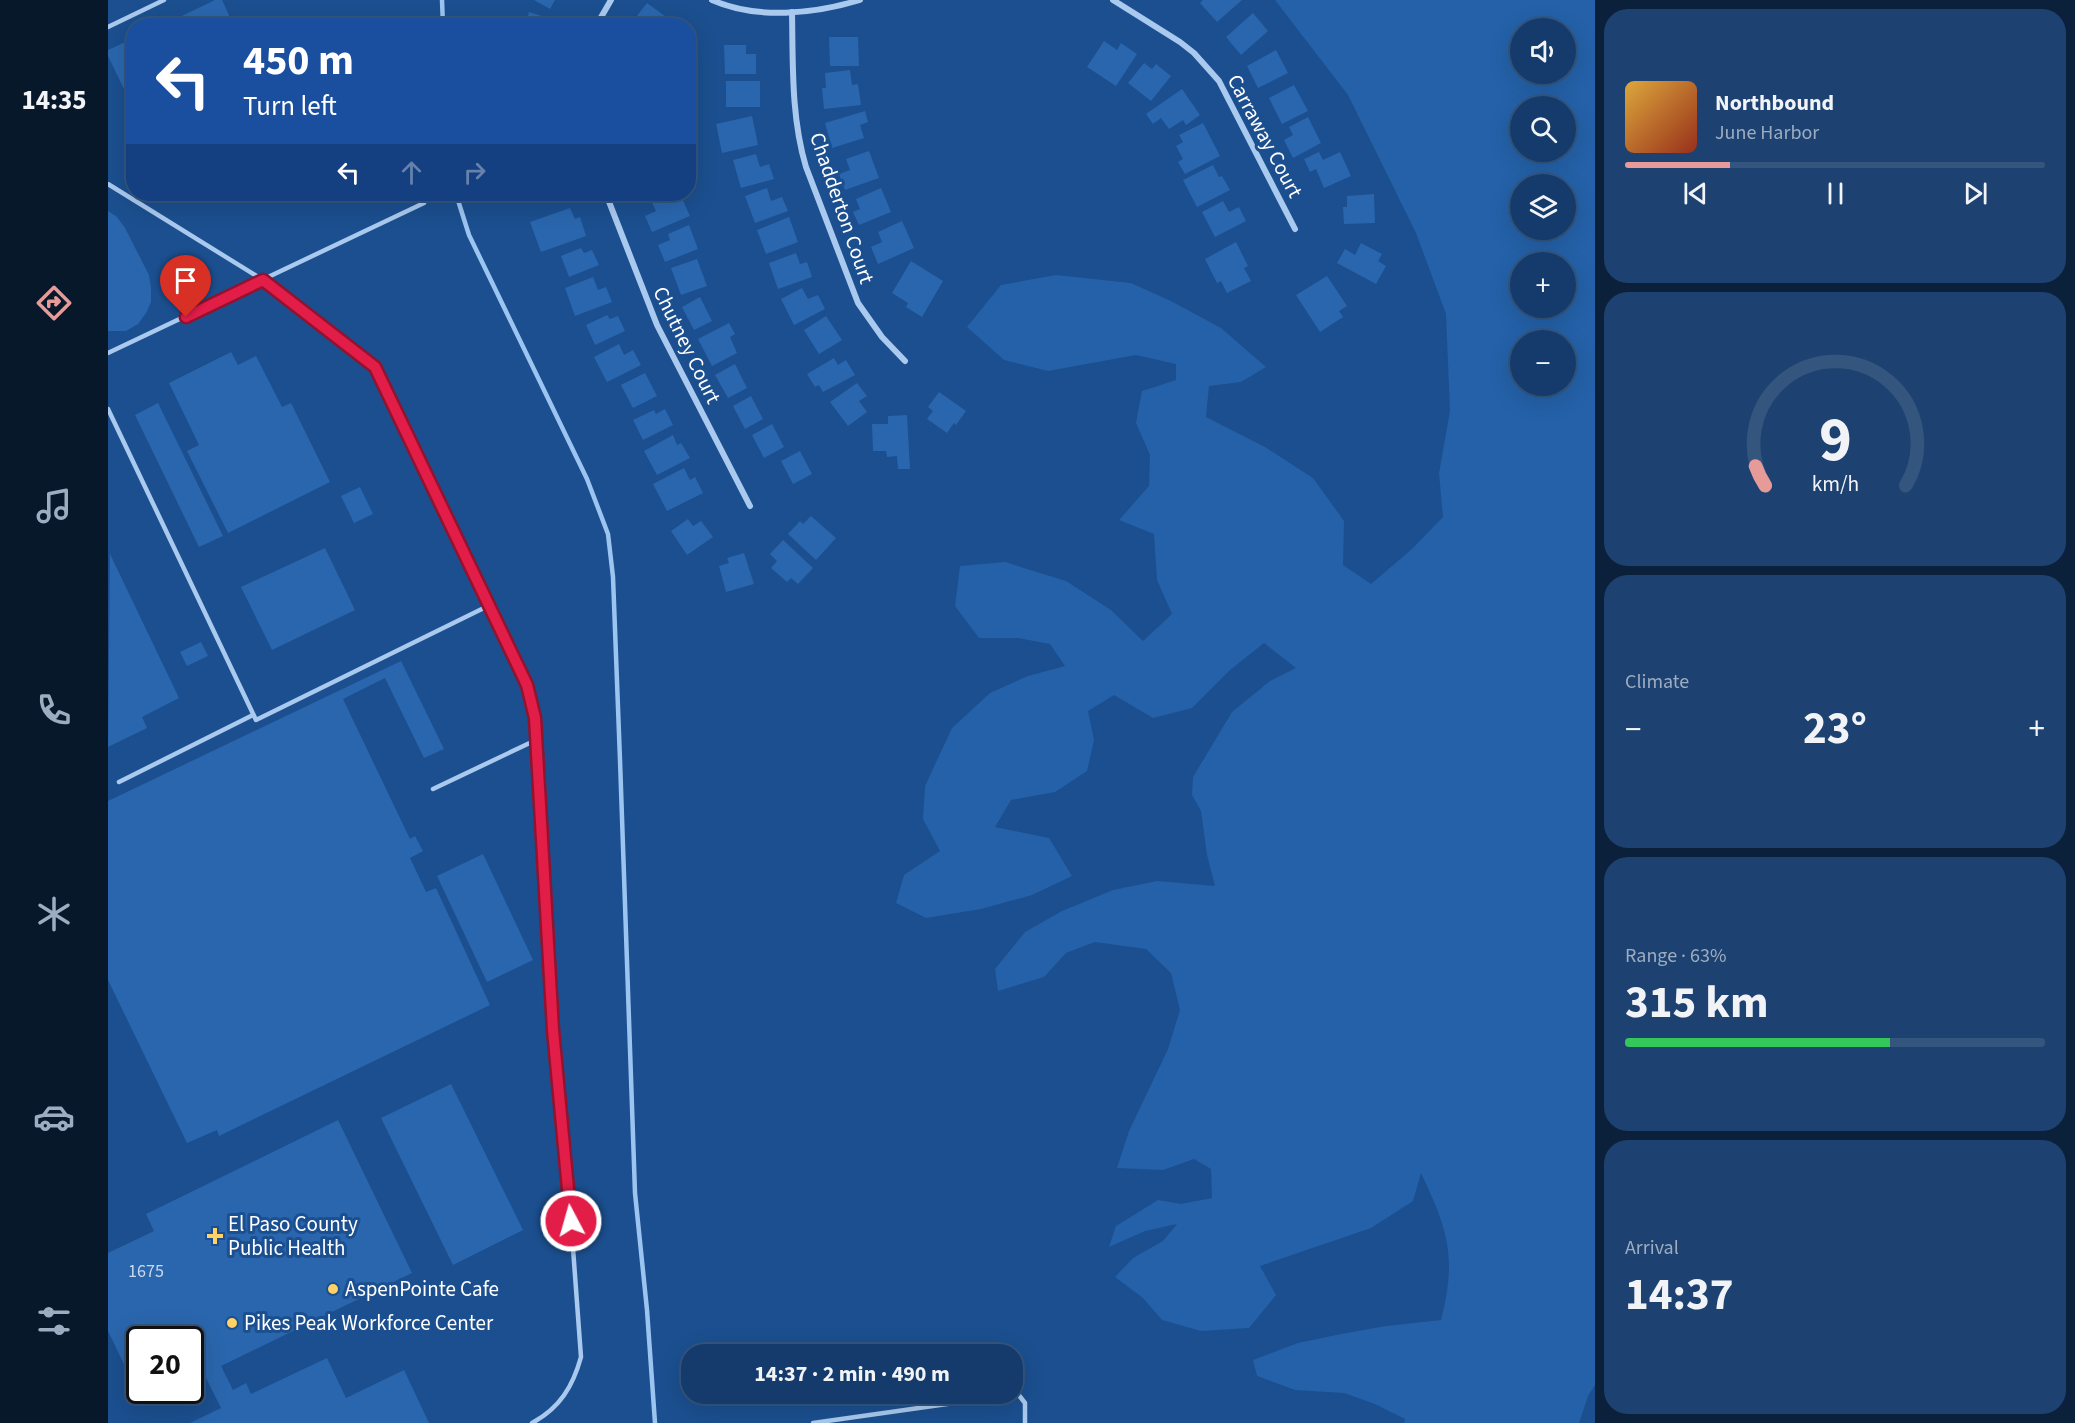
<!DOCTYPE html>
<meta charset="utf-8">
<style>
:root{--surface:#143b6b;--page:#1d4271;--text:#f1f3f6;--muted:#9dadc1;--line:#33557e;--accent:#e69b98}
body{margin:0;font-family:"Source Sans 3",sans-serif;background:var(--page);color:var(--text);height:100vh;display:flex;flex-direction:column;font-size:22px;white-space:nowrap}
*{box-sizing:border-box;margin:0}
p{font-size:20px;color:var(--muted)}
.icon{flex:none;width:33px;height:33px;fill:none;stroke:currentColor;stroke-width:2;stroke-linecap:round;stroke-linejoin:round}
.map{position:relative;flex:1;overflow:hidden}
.details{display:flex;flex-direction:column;gap:9px;padding:9px;background:#0b203b;width:480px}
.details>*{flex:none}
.top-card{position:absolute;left:18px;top:18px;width:570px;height:183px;border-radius:24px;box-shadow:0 6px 24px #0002,0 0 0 2px var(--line);background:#1a4fa0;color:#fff;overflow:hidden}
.fabs{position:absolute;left:1402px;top:18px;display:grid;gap:12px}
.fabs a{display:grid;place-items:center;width:66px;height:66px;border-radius:50%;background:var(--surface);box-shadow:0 6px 24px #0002,0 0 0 2px var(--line);font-size:30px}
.speed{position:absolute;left:18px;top:1326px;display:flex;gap:12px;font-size:30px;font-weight:700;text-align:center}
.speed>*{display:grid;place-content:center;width:78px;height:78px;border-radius:50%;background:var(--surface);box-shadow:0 6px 24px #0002,0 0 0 2px var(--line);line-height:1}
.speed .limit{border:3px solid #111;border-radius:9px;background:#fff;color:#111}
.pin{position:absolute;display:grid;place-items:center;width:51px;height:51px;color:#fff;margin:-62px -26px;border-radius:50% 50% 50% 0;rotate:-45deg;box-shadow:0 0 6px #0007}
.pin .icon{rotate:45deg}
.me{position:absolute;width:66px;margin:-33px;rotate:354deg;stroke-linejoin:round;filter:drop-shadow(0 0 4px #0008)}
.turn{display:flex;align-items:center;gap:21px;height:126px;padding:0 18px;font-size:27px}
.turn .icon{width:78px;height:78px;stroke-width:2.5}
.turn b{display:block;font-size:42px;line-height:51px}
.lanes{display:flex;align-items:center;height:57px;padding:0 18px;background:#0003;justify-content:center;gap:30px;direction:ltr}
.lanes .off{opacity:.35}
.big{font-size:45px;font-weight:700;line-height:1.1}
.details .widget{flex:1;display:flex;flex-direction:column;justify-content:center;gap:9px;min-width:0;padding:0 21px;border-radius:24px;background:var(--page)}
.details .dial{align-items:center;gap:0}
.dial svg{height:156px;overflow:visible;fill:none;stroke:var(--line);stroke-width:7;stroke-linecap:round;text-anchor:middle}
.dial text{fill:var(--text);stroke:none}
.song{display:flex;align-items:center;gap:18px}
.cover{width:72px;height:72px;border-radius:9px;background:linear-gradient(135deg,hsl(40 70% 55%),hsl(10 70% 35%))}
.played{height:6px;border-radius:3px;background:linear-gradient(90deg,var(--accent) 25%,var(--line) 25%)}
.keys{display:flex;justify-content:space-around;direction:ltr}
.heat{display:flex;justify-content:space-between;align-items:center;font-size:33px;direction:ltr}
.charge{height:9px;border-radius:4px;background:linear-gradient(90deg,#34c759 63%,var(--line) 0)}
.trip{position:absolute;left:573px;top:1344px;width:342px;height:60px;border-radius:24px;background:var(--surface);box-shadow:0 6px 24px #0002,0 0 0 2px var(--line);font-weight:700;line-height:60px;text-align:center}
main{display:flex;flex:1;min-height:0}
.tabs{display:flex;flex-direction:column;width:108px;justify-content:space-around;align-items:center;background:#08182b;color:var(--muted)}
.tabs .icon{width:42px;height:42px}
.tabs .on{color:var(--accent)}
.tabs b{font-size:27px;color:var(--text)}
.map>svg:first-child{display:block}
</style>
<main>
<nav class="tabs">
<b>14:35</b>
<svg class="icon on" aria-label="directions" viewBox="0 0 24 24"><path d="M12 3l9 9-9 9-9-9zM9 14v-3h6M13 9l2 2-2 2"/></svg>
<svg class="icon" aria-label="music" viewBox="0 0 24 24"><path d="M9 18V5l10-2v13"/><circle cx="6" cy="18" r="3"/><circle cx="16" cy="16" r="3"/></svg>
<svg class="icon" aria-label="phone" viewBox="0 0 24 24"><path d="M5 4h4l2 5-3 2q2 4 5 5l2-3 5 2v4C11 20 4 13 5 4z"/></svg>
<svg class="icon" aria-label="climate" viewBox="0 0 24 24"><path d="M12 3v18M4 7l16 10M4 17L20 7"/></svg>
<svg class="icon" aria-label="car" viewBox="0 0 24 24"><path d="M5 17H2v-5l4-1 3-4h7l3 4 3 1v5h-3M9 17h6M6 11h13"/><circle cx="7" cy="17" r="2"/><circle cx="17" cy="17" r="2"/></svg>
<svg class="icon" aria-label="filters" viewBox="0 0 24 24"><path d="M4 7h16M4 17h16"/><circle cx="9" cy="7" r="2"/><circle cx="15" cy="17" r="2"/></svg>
</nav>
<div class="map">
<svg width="1487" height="1423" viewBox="0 0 1487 1423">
<rect width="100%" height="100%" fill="#1b4f8f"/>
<!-- green -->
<path fill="#2461a8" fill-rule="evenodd" d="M 1167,0 L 1487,0 L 1487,1385 L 1480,1396 L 1471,1423 L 1296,1423 L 1297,1419 L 1267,1404 L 1236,1393 L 1187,1390 L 1149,1376 L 1145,1360 L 1190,1343 L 1233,1334 L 1278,1326 L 1333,1320 C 1349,1257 1340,1230 1313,1173 L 1305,1201 L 1263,1228 L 1152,1266 L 1168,1295 L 1141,1328 L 1093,1331 L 1054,1320 L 1035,1298 L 1007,1277 L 1025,1258 L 1055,1241 L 1069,1224 L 1037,1231 L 1001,1247 L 1008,1226 L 1050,1200 L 1073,1204 L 1104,1198 L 1103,1169 L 1086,1159 L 1055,1170 L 1009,1168 L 1021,1131 L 1060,1049 L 1072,1010 L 1063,973 L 1038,949 L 987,942 L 958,953 L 936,977 L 890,991 L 887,969 L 917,932 L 954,911 L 1005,890 L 1049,881 L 1107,886 L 1099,855 L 1093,811 L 1084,795 L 1085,777 L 1124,712 L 1162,681 L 1188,668 L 1156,643 L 1122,670 L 1084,708 L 1045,718 L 1006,695 L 980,711 L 986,740 L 979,771 L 947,792 L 903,800 L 887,827 L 941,838 L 964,876 L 924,895 L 873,909 L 818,918 L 788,903 L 796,875 L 832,851 L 815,819 L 817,786 L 844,728 L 882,693 L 920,676 L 957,666 L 942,644 L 910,638 L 871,638 L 847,606 L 852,566 L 897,562 L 958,581 L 1003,610 L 1035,641 L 1064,614 L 1049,580 L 1046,534 L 1011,520 L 1041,486 L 1042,455 L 1028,423 L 1034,391 L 1068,380 L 1068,364 L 1028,355 L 940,371 L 896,360 L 859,327 L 893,285 L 948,275 L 1023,283 L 1065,302 L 1113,328 L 1158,367 L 1133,382 L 1101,386 L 1098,417 L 1157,447 L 1205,478 L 1236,521 L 1235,565 L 1263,584 L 1304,549 L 1335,517 L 1331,473 L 1342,411 L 1338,314 L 1308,233 L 1240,95 ZM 1413,28 L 1458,28 L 1458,74 L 1413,74 ZM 1413,106 L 1458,106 L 1458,152 L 1413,152 ZM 1413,184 L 1458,184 L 1458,230 L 1413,230 ZM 1413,262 L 1458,262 L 1458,308 L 1413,308 ZM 1413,340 L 1458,340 L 1458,386 L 1413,386 Z"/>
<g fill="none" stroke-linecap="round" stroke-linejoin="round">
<!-- stream -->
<g stroke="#9cc4f0" stroke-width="4.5">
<path d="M 334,0 L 335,26"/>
<path d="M 348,194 L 361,235 L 479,479 L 500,534 L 505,577 L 512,760 L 527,1193 L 539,1310 L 547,1423"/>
</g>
</g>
<!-- building -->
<g fill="#2a66ad">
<path d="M 107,0 L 114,0 L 126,26 L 53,26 Z"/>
<path d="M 426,0 L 447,0 L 442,9 Z"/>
<path d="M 1095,0 L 1134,0 L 1109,22 L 1092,3 Z"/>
<path d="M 539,3 L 561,19 L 557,26 L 521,26 Z"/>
<path d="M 421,12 L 447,20 L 445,26 L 417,26 Z"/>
<path d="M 1145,13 L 1160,31 L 1133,55 L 1118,37 Z"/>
<path d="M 721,37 L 750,37 L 751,66 L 722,66 Z"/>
<path d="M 26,38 L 26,110 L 0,56 L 0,50 Z"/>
<path d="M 996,41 L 1009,50 L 1013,43 L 1029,54 L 1008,86 L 979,67 Z"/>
<path d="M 616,45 L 638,45 L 638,54 L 648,54 L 648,74 L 617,74 Z"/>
<path d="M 1168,50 L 1180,73 L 1150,88 L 1139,66 Z"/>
<path d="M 1036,63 L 1044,69 L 1048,64 L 1063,76 L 1043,101 L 1020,83 Z"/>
<path d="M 742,70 L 744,85 L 750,84 L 753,105 L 716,109 L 714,88 L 718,88 L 717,73 Z"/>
<rect x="618" y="81" width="34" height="26"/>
<path d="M 1186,85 L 1200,111 L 1174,124 L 1161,98 Z"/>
<path d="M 1074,89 L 1092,115 L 1078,125 L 1075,120 L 1061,129 L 1053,118 L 1045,124 L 1038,114 Z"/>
<path d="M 757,111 L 760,122 L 752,125 L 756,138 L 724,148 L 717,123 Z"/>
<path d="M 644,116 L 650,145 L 614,153 L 608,124 Z"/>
<path d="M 1200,117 L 1213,143 L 1185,158 L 1176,140 L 1185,135 L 1181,127 Z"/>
<path d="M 1095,123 L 1112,156 L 1077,174 L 1070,162 L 1075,159 L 1068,146 L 1075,142 L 1071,135 Z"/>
<path d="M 761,151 L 771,178 L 737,190 L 731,174 L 742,170 L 738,159 Z"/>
<path d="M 1211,152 L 1215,160 L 1232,152 L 1243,176 L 1216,188 L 1208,169 L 1202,172 L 1196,159 Z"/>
<path d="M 648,154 L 652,167 L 661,164 L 666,179 L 633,188 L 625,160 Z"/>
<path d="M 1105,165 L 1111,177 L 1114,176 L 1122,190 L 1089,207 L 1075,180 Z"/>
<path d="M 659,188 L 663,201 L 674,197 L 680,211 L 647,223 L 637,196 Z"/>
<path d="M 773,188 L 783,212 L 751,225 L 745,212 L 752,209 L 748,199 Z"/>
<path d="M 559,194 L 572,194 L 582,216 L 544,232 L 537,216 L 548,211 L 543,200 Z"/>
<path d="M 1266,194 L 1267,223 L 1236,224 L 1235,207 L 1239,207 L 1239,196 Z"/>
<path d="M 1115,201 L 1121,212 L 1131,207 L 1138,221 L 1107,237 L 1094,212 Z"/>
<path d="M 462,208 L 467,219 L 472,217 L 478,236 L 433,252 L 422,222 Z"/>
<path d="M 0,211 L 9,217 L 17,228 L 41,275 L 43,288 L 43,302 L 38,313 L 30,324 L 18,331 L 0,331 Z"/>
<path d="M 681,217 L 690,242 L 658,254 L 649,230 Z"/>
<path d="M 794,221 L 806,248 L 770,264 L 763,247 L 774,242 L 770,232 Z"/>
<path d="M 581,225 L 590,249 L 557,262 L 550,245 L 562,240 L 560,234 Z"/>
<path d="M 1128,242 L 1140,266 L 1136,268 L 1143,281 L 1119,293 L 1113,281 L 1109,283 L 1097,259 Z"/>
<path d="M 1253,243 L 1274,254 L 1270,261 L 1278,266 L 1268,284 L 1229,263 L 1237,249 L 1247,255 Z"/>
<path d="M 473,248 L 476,253 L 484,250 L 491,265 L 461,277 L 453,256 Z"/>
<path d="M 688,253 L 692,264 L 699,262 L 704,277 L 670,289 L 661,263 Z"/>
<path d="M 589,259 L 599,286 L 573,295 L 563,268 Z"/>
<path d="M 803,261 L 835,281 L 814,317 L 798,307 L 800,303 L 784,293 Z"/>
<path d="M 1219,276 L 1239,306 L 1231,311 L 1235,317 L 1212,332 L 1188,295 Z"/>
<path d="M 485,277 L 490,290 L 498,287 L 504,302 L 467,316 L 457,288 Z"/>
<path d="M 694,288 L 700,299 L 710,295 L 717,309 L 686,325 L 673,299 Z"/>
<path d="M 592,297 L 604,321 L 586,330 L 574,307 Z"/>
<path d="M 499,315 L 502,319 L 510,316 L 517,331 L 487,345 L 478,325 Z"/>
<path d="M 718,316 L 734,340 L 711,354 L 696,330 Z"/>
<path d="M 621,323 L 627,334 L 622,337 L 629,353 L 604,366 L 590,339 Z"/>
<path d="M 511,344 L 516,355 L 525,350 L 533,365 L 499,382 L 486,357 Z"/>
<path d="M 123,352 L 130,365 L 148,356 L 174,407 L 183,403 L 222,482 L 120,533 L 79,451 L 91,445 L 61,383 Z"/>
<path d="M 726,358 L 730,365 L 738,360 L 747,375 L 715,392 L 711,385 L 707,387 L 699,374 Z"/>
<path d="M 627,364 L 639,388 L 620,398 L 607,375 Z"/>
<path d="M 537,373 L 549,396 L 525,408 L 513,385 Z"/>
<path d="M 749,383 L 759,396 L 751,401 L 759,412 L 740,426 L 722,402 Z"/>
<path d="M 831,392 L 858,411 L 848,425 L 846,423 L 839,433 L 819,419 L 825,411 L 820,407 Z"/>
<path d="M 643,396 L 655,419 L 637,429 L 625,406 Z"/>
<path d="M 50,403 L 115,536 L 91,547 L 27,415 Z"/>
<path d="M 557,409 L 565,425 L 535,440 L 525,420 L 546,410 L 548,414 Z"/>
<path d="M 799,415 L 802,469 L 790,469 L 789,456 L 779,457 L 778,451 L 765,451 L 764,424 L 780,424 L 780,416 Z"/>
<path d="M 664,424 L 676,447 L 656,458 L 644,435 Z"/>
<path d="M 565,435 L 569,445 L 573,443 L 582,458 L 549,475 L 536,451 Z"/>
<path d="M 692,451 L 704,474 L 685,484 L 673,461 Z"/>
<path d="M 576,468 L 582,480 L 587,477 L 595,493 L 559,511 L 545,484 Z"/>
<path d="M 252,487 L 265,514 L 246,523 L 233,496 Z"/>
<path d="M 703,516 L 728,538 L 708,560 L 680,534 L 692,521 L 695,524 Z"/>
<path d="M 580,519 L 585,526 L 593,521 L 605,537 L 579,555 L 563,531 Z"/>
<path d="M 675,540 L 705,568 L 690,584 L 683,578 L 679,582 L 663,568 L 669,561 L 662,554 Z"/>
<path d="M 217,548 L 247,610 L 164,650 L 133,587 Z"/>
<path d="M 636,553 L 646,584 L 618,592 L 611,566 L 621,563 L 619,558 Z"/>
<path d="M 2,554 L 71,698 L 34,717 L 39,728 L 0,747 Z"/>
<path d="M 93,642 L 100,656 L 79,666 L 72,652 Z"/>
<path d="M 293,661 L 336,749 L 316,758 L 277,678 L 235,699 L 302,839 L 307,836 L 315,851 L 302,858 L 318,892 L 328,888 L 382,1005 L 111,1136 L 109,1130 L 79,1143 L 0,980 L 0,801 Z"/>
<path d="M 375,854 L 425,960 L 379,982 L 329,876 Z"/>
<path d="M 343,1084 L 415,1230 L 345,1265 L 273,1118 Z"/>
<path d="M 230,1120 L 304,1273 L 113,1366 L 125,1390 L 138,1383 L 143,1394 L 219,1358 L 238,1398 L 296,1370 L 321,1423 L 82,1423 L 113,1408 L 96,1374 L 82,1381 L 82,1340 L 32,1340 L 32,1390 L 62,1390 L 35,1404 L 0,1331 L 0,1253 L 46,1231 L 38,1214 Z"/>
</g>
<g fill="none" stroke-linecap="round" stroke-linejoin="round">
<!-- lane -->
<g stroke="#a9c9ee" stroke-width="4.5">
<path d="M 0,27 L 56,0"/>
<path d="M 0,184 L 155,280 L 267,367 L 419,685 L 427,719 L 445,1030 L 463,1221 L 473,1357 C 465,1386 452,1408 424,1423"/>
<path d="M 0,353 L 316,203"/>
<path d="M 0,409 L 148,720 L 382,605"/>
<path d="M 11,782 L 145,715"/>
<path d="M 325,789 L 428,740"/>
<path d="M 705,1423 L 910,1394 L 917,1403 L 917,1423"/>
</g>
<!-- street -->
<g stroke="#a9c9ee" stroke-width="6">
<path d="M 604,0 C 649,20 706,14 752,0"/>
<path d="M 1005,0 L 1072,42 L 1086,53 L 1111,81 L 1187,229"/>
<path d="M 684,12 C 685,64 683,117 698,167 L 750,303 L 774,337 L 797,361"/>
<path d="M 488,26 L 503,0"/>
<path d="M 498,194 L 549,325 L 642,506"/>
</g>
</g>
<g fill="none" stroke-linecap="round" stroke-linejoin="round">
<defs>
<path id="route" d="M 78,317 L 155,280 L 267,367 L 419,685 L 427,718 L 445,1030 L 463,1221"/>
</defs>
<!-- route casing -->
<use href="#route" stroke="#92132f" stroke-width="15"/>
<!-- route -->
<use href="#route" stroke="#e11d48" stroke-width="10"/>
</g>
<!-- markers -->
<g fill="#ffd166" stroke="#1b4f8f" stroke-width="2">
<path d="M104 1227h6v6h6v6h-6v6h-6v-6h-6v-6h6z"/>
<circle cx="225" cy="1289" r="6"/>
<circle cx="124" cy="1323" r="6"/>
</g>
<g text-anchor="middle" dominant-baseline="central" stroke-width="6" stroke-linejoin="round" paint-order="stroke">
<!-- number labels -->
<g font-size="18" fill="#cad9ea">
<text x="38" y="1271">1675</text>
</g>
<!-- street labels -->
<g font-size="21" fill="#fff" stroke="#1b4f8f">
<text transform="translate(1157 136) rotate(62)">Carraway Court</text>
<text transform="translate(734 208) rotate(71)">Chadderton Court</text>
<text transform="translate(579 345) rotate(64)">Chutney Court</text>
</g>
<!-- poi labels -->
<g font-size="21" fill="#fff" stroke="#1b4f8f" text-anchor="start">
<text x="120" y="1224">El Paso County<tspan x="120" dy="24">Public Health</tspan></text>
<text x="237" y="1289">AspenPointe Cafe</text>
<text x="136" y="1323">Pikes Peak Workforce Center</text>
</g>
</g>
</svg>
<div class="fabs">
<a><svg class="icon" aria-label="sound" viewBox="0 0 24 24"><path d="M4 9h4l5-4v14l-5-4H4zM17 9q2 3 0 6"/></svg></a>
<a><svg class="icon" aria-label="search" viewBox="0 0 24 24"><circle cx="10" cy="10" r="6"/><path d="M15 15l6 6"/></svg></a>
<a><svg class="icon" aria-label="layers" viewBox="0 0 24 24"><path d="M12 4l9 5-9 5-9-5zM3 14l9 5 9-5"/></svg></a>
<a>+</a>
<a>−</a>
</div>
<div class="speed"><div class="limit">20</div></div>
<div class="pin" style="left:78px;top:317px;background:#d93025"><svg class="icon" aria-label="arrive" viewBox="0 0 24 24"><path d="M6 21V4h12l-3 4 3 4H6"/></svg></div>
<svg class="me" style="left:463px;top:1221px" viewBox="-20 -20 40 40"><circle r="17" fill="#e11d48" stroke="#fff" stroke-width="3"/><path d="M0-11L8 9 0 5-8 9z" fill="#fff"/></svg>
<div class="trip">14:37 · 2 min · 490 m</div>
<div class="top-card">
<div class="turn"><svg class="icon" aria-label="left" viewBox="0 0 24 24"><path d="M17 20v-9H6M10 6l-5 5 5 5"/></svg><div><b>450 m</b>Turn left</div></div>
<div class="lanes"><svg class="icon" aria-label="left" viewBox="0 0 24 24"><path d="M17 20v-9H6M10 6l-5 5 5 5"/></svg><svg class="icon off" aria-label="ahead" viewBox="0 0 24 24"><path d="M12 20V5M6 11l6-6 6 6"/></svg><svg class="icon off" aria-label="right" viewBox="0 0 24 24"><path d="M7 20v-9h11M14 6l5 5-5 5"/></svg></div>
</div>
</div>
<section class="details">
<div class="widget">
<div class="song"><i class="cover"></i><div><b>Northbound</b><p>June Harbor</p></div></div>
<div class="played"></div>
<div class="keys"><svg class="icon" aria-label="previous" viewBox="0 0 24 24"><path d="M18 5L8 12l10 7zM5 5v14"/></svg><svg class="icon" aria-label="pause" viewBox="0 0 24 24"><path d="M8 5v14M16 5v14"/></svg><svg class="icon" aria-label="next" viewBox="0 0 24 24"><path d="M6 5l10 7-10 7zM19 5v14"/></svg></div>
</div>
<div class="widget dial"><svg viewBox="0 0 100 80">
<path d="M14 69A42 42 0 1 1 86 69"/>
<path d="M14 69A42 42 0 0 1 9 59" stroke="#e69b98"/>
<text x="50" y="56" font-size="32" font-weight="700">9</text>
<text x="50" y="72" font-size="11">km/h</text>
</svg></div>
<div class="widget"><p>Climate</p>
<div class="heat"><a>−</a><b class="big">23°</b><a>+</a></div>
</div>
<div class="widget"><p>Range · 63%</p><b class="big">315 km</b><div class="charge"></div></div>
<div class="widget"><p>Arrival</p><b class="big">14:37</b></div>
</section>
</main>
